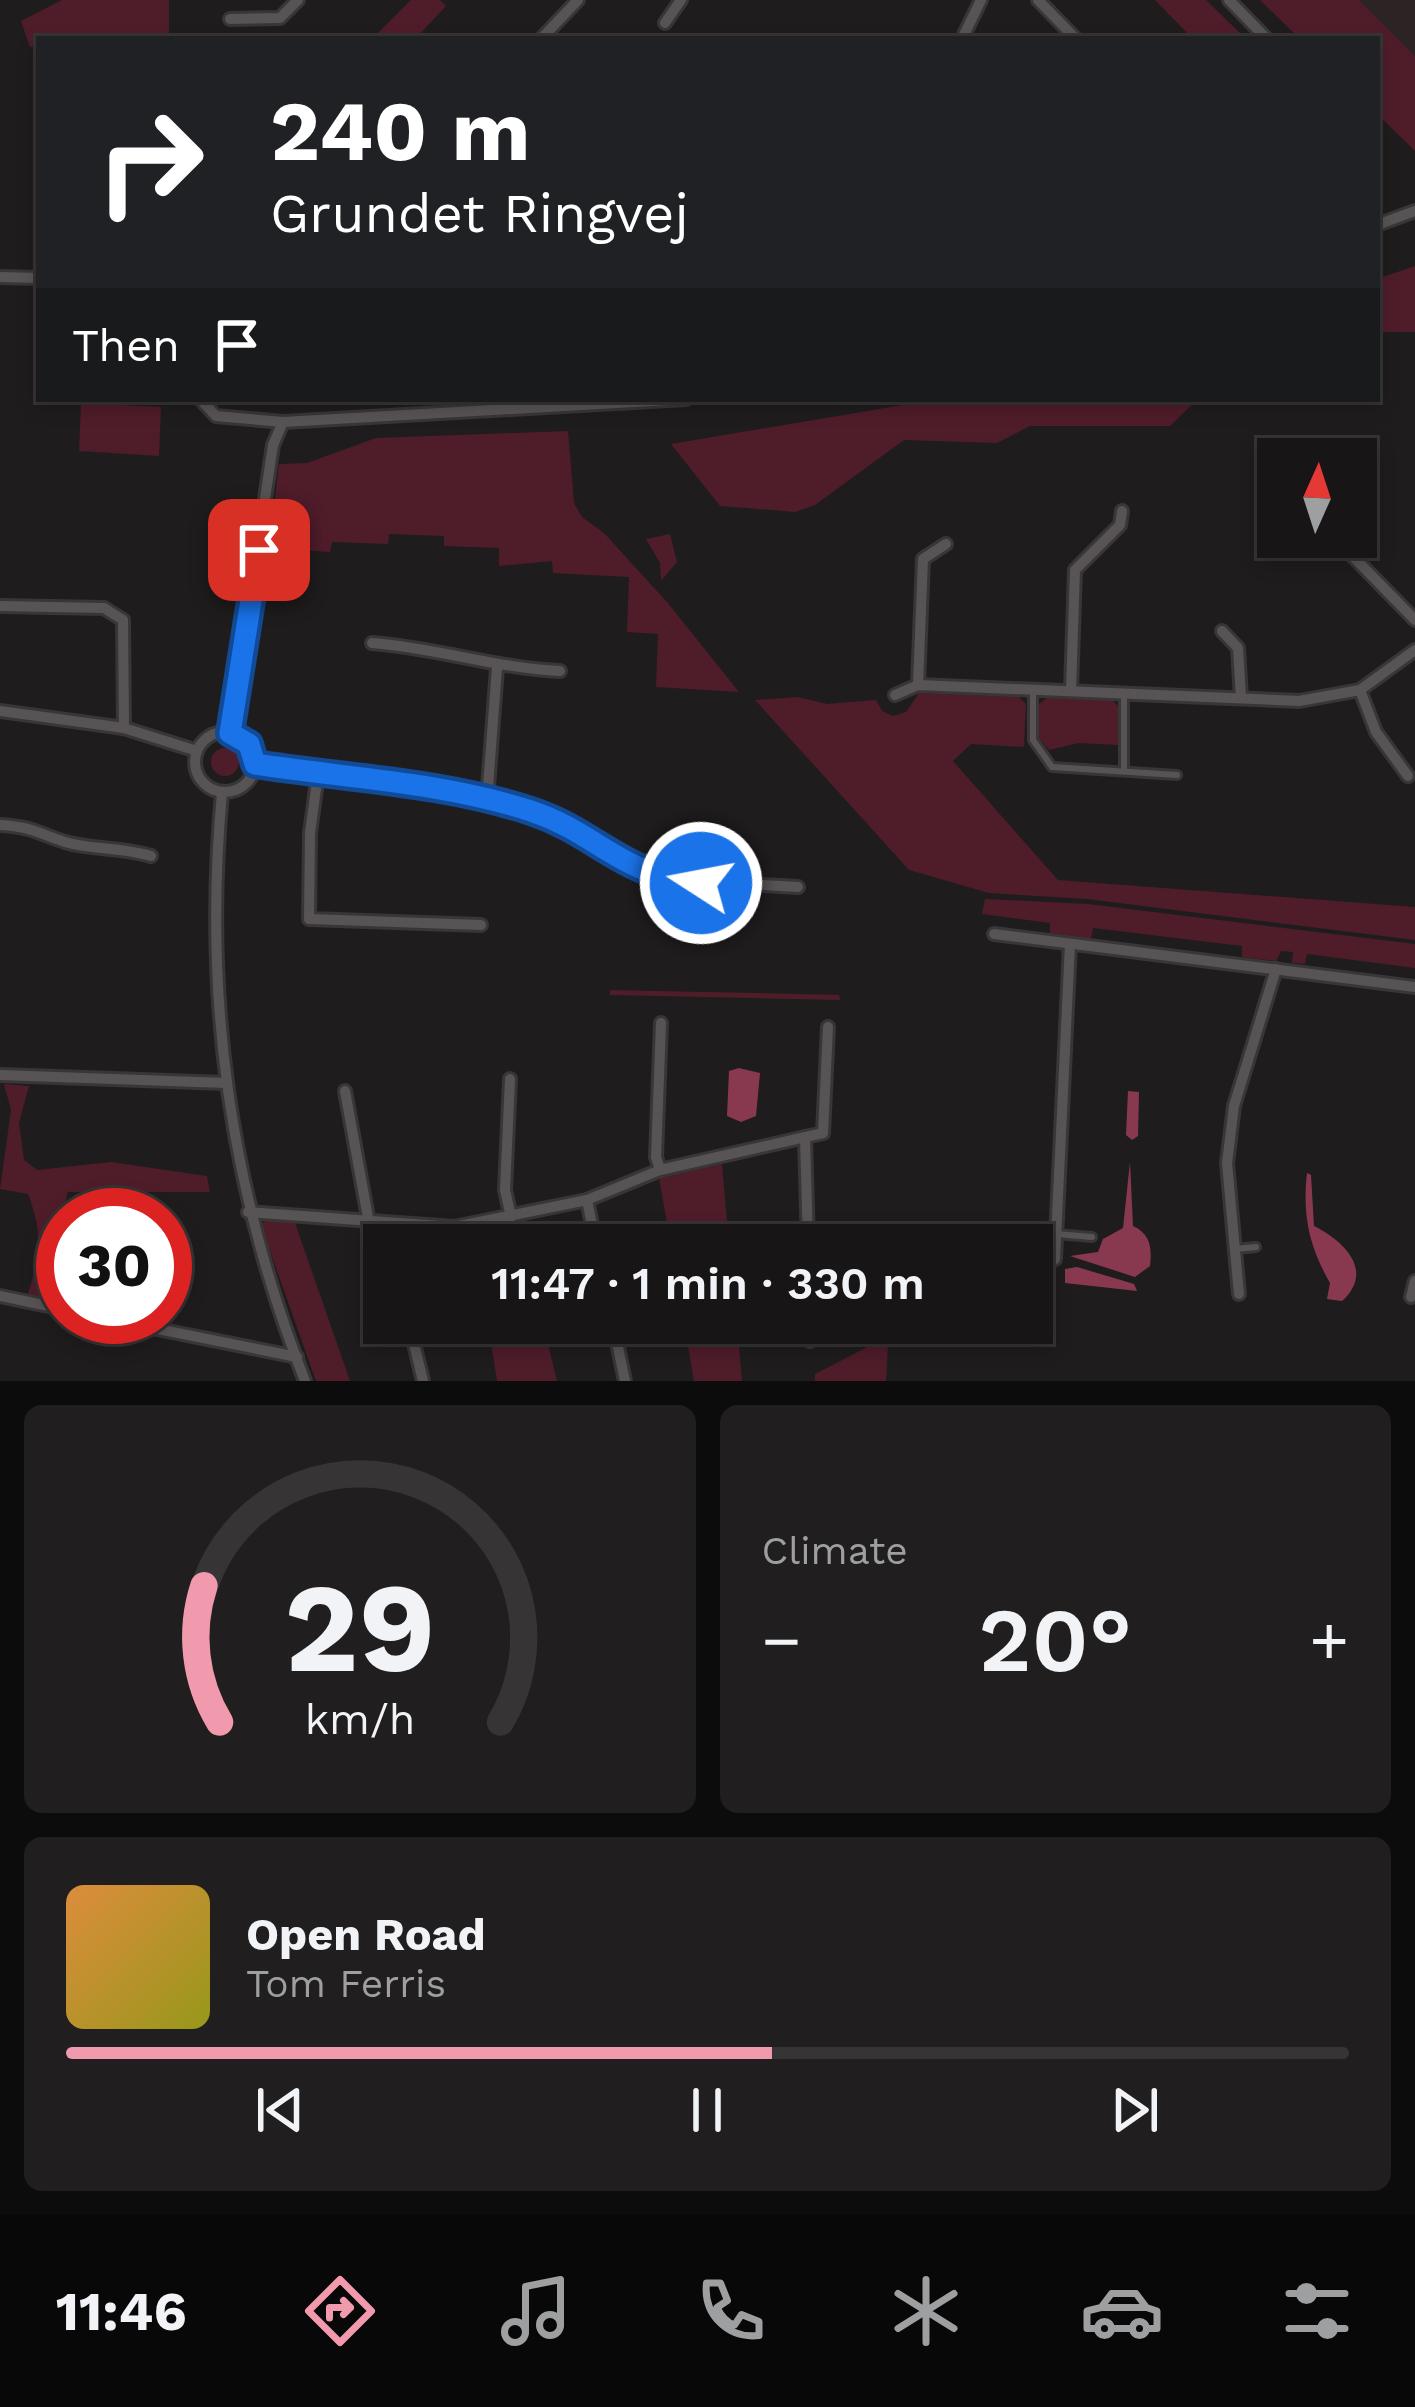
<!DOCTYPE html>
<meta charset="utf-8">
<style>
:root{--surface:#171516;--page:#201e1f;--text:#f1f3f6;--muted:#9e9fa1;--line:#363435;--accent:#f29aad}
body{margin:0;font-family:"Work Sans",sans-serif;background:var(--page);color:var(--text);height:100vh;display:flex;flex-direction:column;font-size:45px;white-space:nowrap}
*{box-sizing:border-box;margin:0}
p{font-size:39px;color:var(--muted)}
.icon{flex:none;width:66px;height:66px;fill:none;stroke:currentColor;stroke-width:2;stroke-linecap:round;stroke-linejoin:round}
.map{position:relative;height:1381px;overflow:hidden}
.panel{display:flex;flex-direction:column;gap:24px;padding:24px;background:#0d0c0c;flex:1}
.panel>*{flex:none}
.top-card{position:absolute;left:36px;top:36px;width:1344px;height:366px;border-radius:0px;box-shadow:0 6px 18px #0003,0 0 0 3px var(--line);background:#202124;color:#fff;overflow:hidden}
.needle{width:78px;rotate:3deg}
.fabs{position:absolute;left:1257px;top:438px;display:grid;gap:24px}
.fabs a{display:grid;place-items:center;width:120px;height:120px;border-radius:0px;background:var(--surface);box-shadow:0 6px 18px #0003,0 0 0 3px var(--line);font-size:60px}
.speed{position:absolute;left:36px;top:1188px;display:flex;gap:24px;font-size:60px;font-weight:700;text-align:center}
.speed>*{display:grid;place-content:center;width:156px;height:156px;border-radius:50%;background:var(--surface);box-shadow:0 6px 18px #0003,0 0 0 3px var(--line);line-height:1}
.speed .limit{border:18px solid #d22;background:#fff;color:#111}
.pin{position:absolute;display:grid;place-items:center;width:102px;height:102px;color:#fff;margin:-51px;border-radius:24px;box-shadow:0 6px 18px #0006}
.me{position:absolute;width:132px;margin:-66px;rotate:281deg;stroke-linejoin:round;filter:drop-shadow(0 0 9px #0008)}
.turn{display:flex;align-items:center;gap:42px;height:252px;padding:0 36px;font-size:54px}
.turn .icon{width:156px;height:156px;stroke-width:2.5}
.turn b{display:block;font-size:84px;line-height:102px}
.then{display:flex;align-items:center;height:114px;padding:0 36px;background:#0003;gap:24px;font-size:45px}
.big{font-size:90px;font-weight:600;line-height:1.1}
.panel .widget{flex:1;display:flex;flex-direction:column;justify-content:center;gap:18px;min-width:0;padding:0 42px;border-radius:18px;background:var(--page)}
.panel .dial{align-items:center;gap:0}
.dial svg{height:312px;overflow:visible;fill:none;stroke:var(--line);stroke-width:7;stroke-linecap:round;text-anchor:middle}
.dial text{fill:var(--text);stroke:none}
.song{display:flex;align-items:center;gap:36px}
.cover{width:144px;height:144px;border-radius:18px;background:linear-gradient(135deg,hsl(30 70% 55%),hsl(60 70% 35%))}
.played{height:12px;border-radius:6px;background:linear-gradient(90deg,var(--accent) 55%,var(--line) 55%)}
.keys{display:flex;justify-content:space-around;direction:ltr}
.heat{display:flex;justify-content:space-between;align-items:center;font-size:66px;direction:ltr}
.panel .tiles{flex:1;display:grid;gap:24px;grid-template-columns:1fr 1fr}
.widget:last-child{grid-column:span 2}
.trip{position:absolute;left:363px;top:1224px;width:690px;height:120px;border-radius:0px;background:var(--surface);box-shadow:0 6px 18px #0003,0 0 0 3px var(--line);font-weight:600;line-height:120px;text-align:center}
.dock{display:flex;height:192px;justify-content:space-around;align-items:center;background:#090809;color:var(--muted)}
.dock .icon{width:84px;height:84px}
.dock .current{color:var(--accent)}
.dock b{font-size:54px;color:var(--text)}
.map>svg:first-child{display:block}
</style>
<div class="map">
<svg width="1415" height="1381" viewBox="0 0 1415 1381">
<rect width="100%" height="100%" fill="#1f1c1d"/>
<!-- built -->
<path fill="#2c2325" d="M 1359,0 L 1415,0 L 1415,56 Z"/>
<!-- green -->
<g fill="#4f1c2a">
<path d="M 62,0 L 169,0 L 169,39 L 39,39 L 39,46 L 30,47 L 21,21 Z"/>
<path d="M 411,0 L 440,0 L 446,6 L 415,39 L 372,39 Z"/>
<path d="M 1155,0 L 1206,0 L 1246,39 L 1193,39 Z"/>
<path d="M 1260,0 L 1359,0 L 1415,56 L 1415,151 L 1377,114 L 1377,39 L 1300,39 Z"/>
<path d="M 1415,266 L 1415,332 L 1377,332 L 1377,279 Z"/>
<path d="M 938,399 L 1198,399 L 1170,426 L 1030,426 L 997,443 L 904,440 L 815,505 L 795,512 L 720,506 L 671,444 Z"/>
<path d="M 81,403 L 161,407 L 159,456 L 79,451 Z"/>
<path d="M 568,431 L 574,503 L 582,517 L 604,533 L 667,602 L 739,692 L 656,687 L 658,634 L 627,632 L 629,577 L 553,573 L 552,561 L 499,566 L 499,548 L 444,546 L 444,536 L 389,534 L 388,544 L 332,542 L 330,552 L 269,548 L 279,464 L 307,463 L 376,438 Z"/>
<path d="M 670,534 L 677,562 L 661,581 L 660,563 L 646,539 Z"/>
<path d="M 919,693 L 1019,697 L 1026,704 L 1024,747 L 971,744 L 953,761 L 1058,880 L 1415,907 L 1415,940 L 1087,899 L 989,893 L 909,870 L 755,700 L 798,697 L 827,704 L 876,700 L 882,711 L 893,716 L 906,712 Z"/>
<path d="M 1048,697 L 1112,700 L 1119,707 L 1118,745 L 1079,743 L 1049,750 L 1038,737 L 1039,704 Z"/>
<circle cx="225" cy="762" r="14"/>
<path d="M 985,899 L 1088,904 L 1415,944 L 1415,968 L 1307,954 L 1305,964 L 1292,963 L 1293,952 L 1281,951 L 1276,961 L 1242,957 L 1242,946 L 1093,928 L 1091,939 L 1050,933 L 1050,923 L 982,914 Z"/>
<path d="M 610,990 L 839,995 L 840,1000 L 610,995 Z"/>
<path d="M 4,1084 L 29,1086 L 19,1123 L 24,1160 L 37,1170 L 111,1162 L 207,1176 L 210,1192 L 68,1192 L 46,1274 L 47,1298 L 28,1294 C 40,1254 43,1233 28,1194 L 0,1189 L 11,1110 Z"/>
<path d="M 722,1164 L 729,1245 L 671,1245 L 659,1178 Z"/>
<path d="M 267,1219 L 294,1220 L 350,1381 L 316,1381 L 265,1237 L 262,1224 Z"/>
<path d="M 519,1226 L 523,1245 L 475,1245 L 473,1232 Z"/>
<path d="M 488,1323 L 543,1323 L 557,1381 L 497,1381 Z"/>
<path d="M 684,1323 L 737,1323 L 742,1381 L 694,1381 Z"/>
<path d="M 883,1339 L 888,1344 L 886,1381 L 815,1381 L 815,1374 Z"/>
</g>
<!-- water -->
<g fill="#89394f">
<path d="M 739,1068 L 760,1073 L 756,1116 L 741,1122 L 727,1116 L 729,1071 Z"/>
<path d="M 1128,1091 L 1139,1092 L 1138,1136 L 1132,1140 L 1126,1135 Z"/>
<path d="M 1130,1162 L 1133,1226 C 1151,1234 1152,1249 1150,1266 L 1135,1277 L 1070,1256 L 1098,1252 L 1103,1239 L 1123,1228 Z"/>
<path d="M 1307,1173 L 1311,1175 L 1314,1226 C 1342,1240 1376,1270 1342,1301 L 1327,1299 L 1330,1283 C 1310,1248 1302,1217 1307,1173 Z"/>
<path d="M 1077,1267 L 1134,1284 L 1137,1291 L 1065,1283 L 1065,1269 Z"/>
</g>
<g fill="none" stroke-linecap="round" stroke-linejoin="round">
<defs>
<g id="service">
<path d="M 1033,692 L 1033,740 L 1052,767 L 1177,775"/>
<path d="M 1124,696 L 1124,770"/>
<path d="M 1056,1234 L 1092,1237"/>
<path d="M 1235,1249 L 1256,1247"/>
</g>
<g id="minor">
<path d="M 1038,0 L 1076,39"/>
<path d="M 1229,0 L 1267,39"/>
<path d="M 230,19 L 280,18 L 298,0"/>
<path d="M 665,23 L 681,0"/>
<path d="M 541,39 L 578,0"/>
<path d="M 962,39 L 981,0"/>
<path d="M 1377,225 L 1415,211"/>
<path d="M 0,277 L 39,278"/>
<path d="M 200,399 L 216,416 L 283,422"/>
<path d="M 1276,461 L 1278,480"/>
<path d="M 1334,537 L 1415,620"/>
<path d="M 0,606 L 104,608 L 123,620 L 124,728"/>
<path d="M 1222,631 L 1238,648 L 1241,698"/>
<path d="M 372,643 C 437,648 496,668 560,671"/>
<path d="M 918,685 L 923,559 L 946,544"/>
<path d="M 1071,690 L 1075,570 L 1120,525 L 1122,511"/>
<path d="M 1360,690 L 1376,732 L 1408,776"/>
<path d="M 895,695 L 918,685 L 1299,701 L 1360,690 L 1415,650"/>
<path d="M 0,711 L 124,728 L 197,751"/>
<circle cx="225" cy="762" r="30"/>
<path d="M 230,733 L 273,445 L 283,422 L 686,399"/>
<path d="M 255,764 L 425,787 L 531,811 L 626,866 L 665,880 L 798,887"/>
<path d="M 318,774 L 310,833 L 309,919 L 481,925"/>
<path d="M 222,793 C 203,997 230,1190 305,1381"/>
<path d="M 487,800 L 497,668"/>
<path d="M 0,825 C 33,827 37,833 65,842 C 92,850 122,847 151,856"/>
<path d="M 994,934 L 1415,987"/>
<path d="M 0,1075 L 226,1083"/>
<path d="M 510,1079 L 505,1190 L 511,1217"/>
<path d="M 345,1091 L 369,1223"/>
<path d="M 805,1137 L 808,1245"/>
<path d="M 660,1170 L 656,1157 L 661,1023"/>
<path d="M 587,1200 L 596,1245"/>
<path d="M 248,1212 L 454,1227 L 587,1200 L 660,1170 L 823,1133 L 828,1027"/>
<path d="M 386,1225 L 389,1245"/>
<path d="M 1055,1259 L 1070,944"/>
<path d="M 1239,1294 L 1227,1163 L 1234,1106 L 1276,969"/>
<path d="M 0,1296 L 63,1309"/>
<path d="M 1411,1297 L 1415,1281"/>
<path d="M 98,1317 L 297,1357"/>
<path d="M 409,1323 L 423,1381"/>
<path d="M 613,1323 L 625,1381"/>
<path d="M 810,1323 L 810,1341"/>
</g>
</defs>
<!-- service casing -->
<use href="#service" stroke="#383636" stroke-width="12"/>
<!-- minor casing -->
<use href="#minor" stroke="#383636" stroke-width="16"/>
<!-- service -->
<use href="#service" stroke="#585455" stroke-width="6"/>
<!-- minor -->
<use href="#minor" stroke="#585455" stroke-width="10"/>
</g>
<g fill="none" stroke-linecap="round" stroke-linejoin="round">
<defs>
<path id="route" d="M 259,550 L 230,733 L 249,744 L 255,764 C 346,778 443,782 531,811 C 600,834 618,875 701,883"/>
</defs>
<!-- route casing -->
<use href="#route" stroke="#114b97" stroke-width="30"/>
<!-- route -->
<use href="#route" stroke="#1a73e8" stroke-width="21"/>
</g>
</svg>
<div class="fabs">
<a><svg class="needle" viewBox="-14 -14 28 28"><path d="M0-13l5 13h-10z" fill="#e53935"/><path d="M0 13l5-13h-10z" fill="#9e9fa1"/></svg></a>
</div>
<div class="speed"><div class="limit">30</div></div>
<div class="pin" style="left:259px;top:550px;background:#d93025"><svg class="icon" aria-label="arrive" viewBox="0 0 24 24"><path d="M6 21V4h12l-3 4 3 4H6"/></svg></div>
<svg class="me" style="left:701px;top:883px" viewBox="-20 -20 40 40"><circle r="17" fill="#1a73e8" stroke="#fff" stroke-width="3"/><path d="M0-11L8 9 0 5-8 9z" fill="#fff"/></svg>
<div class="trip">11:47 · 1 min · 330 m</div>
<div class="top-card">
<div class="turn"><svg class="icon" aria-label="right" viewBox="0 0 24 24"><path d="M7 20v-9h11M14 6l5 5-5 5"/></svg><div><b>240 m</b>Grundet Ringvej</div></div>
<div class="then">Then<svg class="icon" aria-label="arrive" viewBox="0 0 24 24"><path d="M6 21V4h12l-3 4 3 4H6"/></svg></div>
</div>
</div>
<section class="panel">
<div class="tiles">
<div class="widget dial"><svg viewBox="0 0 100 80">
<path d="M14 69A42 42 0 1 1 86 69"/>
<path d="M14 69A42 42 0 0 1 10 34" stroke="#f29aad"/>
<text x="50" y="56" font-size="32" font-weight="700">29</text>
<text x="50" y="72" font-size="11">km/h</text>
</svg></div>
<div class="widget"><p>Climate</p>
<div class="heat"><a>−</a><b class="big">20°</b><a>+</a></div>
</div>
<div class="widget">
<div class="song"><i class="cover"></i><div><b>Open Road</b><p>Tom Ferris</p></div></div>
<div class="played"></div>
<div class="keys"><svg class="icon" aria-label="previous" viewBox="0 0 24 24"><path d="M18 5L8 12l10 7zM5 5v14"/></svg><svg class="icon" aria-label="pause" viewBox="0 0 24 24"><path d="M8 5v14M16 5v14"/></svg><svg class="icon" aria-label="next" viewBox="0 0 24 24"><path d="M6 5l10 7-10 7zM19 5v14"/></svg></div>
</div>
</div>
</section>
<nav class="dock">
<b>11:46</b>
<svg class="icon current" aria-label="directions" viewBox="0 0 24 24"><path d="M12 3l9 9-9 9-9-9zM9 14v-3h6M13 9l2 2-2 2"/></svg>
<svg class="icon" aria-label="music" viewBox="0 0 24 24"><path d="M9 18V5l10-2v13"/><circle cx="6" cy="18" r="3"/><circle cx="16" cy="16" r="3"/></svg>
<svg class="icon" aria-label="phone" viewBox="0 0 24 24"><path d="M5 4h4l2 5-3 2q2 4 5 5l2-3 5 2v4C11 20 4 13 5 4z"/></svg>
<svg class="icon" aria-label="climate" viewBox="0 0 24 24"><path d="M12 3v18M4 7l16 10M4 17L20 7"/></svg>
<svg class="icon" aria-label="car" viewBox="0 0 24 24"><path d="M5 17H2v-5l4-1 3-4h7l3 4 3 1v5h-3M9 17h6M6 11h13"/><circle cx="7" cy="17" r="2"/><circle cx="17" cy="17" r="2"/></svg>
<svg class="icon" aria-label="filters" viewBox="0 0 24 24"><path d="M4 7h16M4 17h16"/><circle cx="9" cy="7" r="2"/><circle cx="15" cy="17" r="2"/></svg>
</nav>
